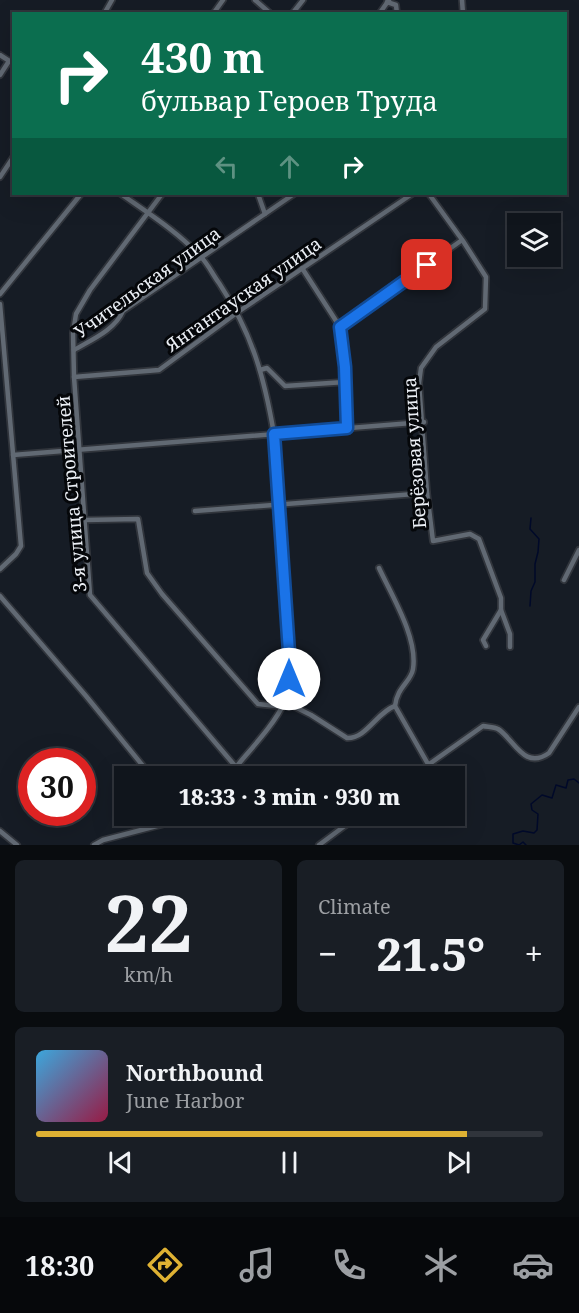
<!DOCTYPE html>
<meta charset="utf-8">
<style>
:root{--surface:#10151c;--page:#191e25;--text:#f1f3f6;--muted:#9c9fa3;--line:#30343b;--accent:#deb133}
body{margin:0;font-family:"Noto Serif",serif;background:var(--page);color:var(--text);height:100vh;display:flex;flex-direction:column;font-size:22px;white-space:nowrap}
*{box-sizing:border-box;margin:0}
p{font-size:20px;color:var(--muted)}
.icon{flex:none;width:33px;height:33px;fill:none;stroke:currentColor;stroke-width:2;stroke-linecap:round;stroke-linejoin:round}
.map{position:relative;height:845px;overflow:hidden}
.side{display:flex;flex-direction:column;gap:15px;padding:15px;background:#090c0f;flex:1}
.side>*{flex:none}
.top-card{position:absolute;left:12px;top:12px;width:555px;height:183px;border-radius:0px;box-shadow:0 6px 24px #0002,0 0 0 2px var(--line);background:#0b6e4f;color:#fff;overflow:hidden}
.buttons{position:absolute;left:507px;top:213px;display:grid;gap:12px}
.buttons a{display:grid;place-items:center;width:54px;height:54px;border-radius:0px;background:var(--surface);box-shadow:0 6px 24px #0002,0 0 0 2px var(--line);font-size:30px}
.speed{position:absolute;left:18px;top:748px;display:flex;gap:12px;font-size:30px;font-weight:700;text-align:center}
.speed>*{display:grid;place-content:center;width:78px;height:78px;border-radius:50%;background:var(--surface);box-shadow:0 6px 24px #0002,0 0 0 2px var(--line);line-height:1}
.speed .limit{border:9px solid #d22;background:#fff;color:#111}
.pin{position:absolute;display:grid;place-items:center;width:51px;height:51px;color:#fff;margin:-26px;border-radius:12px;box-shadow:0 3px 9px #0006}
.me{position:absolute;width:66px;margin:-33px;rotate:0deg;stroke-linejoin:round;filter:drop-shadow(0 0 4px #0008)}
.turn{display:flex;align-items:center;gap:21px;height:126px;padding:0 30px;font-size:27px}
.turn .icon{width:78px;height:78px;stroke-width:2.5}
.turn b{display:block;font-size:42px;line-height:51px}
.lanes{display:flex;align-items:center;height:57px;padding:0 30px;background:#0003;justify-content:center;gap:30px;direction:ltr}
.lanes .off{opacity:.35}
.big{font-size:45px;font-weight:800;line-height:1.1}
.side .tile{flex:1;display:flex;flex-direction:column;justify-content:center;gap:9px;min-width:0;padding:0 21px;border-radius:9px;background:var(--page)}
.side .dial{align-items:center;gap:0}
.dial b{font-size:78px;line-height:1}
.song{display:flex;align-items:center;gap:18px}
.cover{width:72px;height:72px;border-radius:9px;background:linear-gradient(135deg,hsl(200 70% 55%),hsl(340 70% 35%))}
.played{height:6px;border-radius:3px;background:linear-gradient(90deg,var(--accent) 85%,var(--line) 85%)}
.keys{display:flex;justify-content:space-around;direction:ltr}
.heat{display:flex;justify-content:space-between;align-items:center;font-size:33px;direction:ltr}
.side .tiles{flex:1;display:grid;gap:15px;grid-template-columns:1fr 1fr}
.tile:last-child{grid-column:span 2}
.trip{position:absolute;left:114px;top:766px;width:351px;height:60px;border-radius:0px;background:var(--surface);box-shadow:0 6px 24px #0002,0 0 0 2px var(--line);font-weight:800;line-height:60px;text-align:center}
.menu{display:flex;height:96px;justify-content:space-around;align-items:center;background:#06080b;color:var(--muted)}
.menu .icon{width:42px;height:42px}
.menu .on{color:var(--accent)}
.menu b{font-size:27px;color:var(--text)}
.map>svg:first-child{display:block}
</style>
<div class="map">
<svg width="579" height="845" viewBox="0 0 579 845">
<rect width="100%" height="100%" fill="#161c25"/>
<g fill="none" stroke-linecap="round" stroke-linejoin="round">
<!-- stream -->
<g stroke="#000929" stroke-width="1.5">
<path d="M 530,606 L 531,591 L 535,582 L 535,564 L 538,552 L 539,539 L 530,529 L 531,518"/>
<path d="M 526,845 L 523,842 L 519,845 L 513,843 L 513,834 L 523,831 L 534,833 L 537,830 L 538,814 L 532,810 L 531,804 L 542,795 L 552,798 L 556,785 L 566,788 L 568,780 L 574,779 L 579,783"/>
</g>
<defs>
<g id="minor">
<path d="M 255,0 L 271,14"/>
<path d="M 462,0 L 463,14"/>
<path d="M 387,2 L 396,5 L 397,14"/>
<path d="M 104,14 L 112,0"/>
<path d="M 213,14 L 223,0"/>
<path d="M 292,14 L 303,0"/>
<path d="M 379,14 L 389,0"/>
<path d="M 0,55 L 14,64"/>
<path d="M 0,75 L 9,61"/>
<path d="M 0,177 L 14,156"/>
<path d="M 121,194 C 148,213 178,232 201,257 C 208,264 213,275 219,283 C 252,333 264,376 274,434 L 289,652 C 289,668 291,688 284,703 C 274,726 244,756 228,777"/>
<path d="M 162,194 L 90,290 L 76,314 L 73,333 L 74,377 L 90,595 L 236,767"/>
<path d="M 258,194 L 265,214"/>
<path d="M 429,194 L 463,241 L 486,277 L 485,309 L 436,347 L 421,368 L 419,383 L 427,493 L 433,541 L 470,534 L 479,539 L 501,598 L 501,610 L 483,640 L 486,646"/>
<path d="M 302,268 L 340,327"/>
<path d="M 0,294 L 81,194"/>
<path d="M 0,304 L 21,546 L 16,554 L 0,569"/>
<path d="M 74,350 C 91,340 115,330 123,311 L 294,194"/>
<path d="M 260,370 L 267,368 L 285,386 L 345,382"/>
<path d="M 74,377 L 159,370 L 238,312 L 412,194"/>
<path d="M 347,428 L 345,367 L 340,327 L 462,240"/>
<path d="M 13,455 L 424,422"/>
<path d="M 195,511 L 427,493"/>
<path d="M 84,520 L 138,519 L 147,573 L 162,594 L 258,704 L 277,706 L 282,703"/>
<path d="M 379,568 C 392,596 418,638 413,669 C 411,682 397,687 395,706 L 428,764"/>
<path d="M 564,580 L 579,550"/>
<path d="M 0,596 L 86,696 L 152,777"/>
<path d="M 501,610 L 510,634 L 510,647"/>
<path d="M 285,702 L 311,715 L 347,738 C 366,739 377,712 395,706"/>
<path d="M 411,777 L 483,726 C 487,727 494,727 498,729 C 514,739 524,771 549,753 L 579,707"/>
<path d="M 0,831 L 17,845"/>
<path d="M 94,845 L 103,840 L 172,822 L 186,816"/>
<path d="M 319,845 L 358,816"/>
</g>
</defs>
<!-- minor casing -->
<use href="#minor" stroke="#31353c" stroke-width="8"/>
<!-- minor -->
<use href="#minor" stroke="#616973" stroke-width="4.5"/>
</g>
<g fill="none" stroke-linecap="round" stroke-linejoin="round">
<defs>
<path id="route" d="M 289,679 L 289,652 L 274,434 L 347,428 L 345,367 L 340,327 L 427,265"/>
</defs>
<!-- route casing -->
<use href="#route" stroke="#114b97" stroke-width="15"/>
<!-- route -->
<use href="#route" stroke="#1a73e8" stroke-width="10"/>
</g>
<g text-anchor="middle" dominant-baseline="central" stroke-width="6" stroke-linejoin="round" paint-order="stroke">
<!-- street labels -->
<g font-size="18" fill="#ebeff5" stroke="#05070a">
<text transform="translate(147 282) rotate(-36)">Учительская улица</text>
<text transform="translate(243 294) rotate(-35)">Янгантауская улица</text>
<text transform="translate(414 453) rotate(-94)">Берёзовая улица</text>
<text transform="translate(71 494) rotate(-95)">3-я улица Строителей</text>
</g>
</g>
</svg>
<div class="buttons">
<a><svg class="icon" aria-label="layers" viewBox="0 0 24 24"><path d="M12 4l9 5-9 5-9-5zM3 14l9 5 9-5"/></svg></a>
</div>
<div class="speed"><div class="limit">30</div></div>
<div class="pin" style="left:427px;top:265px;background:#d93025"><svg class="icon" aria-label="arrive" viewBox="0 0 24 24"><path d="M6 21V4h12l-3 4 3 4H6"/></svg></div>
<svg class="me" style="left:289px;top:679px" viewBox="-20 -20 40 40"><circle r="19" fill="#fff"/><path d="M0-13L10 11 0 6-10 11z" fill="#1a73e8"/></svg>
<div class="trip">18:33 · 3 min · 930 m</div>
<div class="top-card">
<div class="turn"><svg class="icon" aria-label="right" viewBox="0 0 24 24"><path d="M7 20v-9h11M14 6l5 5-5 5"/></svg><div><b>430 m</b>бульвар Героев Труда</div></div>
<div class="lanes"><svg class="icon off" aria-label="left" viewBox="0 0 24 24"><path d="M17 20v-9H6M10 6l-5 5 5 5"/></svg><svg class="icon off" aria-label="ahead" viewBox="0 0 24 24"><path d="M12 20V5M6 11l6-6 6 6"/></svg><svg class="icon" aria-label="right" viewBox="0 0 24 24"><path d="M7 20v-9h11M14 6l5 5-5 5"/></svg></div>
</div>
</div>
<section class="side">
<div class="tiles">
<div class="tile dial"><b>22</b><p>km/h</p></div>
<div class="tile"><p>Climate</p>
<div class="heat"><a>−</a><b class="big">21.5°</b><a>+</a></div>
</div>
<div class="tile">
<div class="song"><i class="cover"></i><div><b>Northbound</b><p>June Harbor</p></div></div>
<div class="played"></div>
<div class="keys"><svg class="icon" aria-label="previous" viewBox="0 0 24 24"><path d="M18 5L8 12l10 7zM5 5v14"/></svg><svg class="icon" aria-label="pause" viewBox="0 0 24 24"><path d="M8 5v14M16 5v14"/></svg><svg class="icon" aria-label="next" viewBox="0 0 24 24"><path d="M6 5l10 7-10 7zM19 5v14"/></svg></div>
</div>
</div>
</section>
<nav class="menu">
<b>18:30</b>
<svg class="icon on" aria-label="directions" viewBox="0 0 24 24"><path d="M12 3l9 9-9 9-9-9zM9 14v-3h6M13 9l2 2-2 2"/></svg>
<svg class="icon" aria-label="music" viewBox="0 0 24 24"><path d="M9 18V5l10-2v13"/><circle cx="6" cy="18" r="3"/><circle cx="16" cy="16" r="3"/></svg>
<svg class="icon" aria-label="phone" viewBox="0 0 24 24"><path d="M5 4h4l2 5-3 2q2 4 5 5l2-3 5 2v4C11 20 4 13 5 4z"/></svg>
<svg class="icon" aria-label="climate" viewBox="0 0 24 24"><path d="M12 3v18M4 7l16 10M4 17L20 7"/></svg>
<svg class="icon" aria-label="car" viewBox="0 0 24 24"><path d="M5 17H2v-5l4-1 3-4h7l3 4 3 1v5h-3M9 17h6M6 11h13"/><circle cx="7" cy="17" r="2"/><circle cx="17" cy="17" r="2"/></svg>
</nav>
